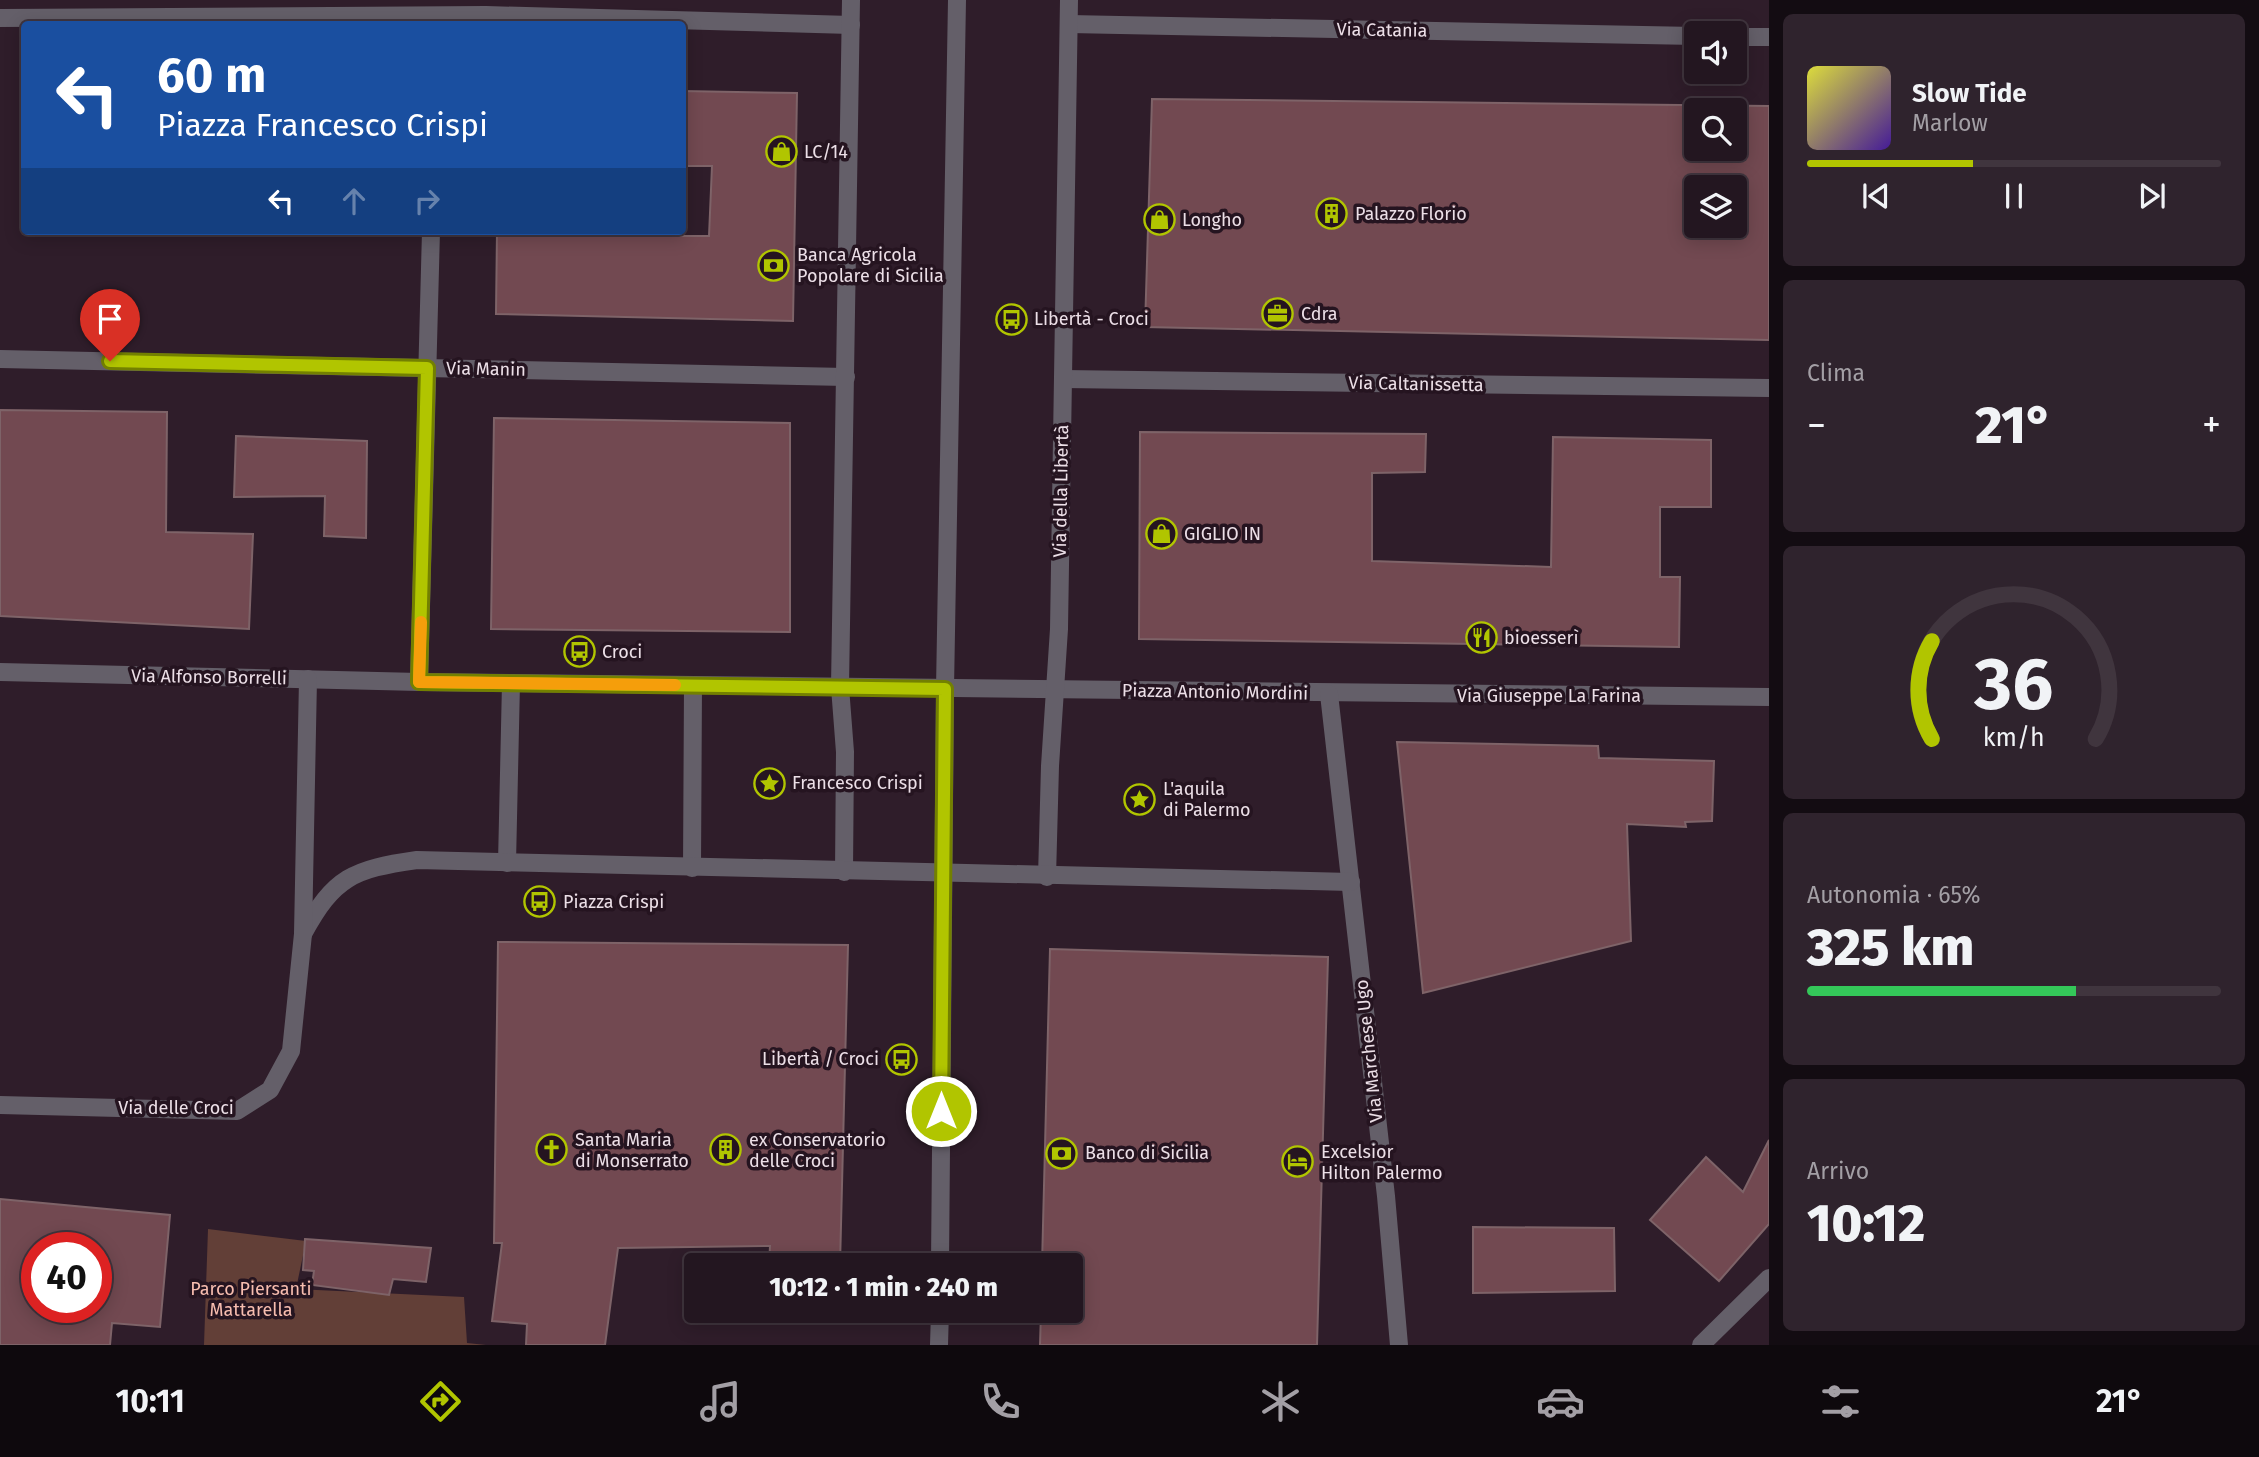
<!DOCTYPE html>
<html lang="it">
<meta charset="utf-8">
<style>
:root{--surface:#231620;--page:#2f232d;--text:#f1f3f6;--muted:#a39fa5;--line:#40353e;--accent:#b1c500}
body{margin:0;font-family:"Fira Sans",sans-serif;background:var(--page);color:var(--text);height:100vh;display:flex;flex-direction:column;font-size:26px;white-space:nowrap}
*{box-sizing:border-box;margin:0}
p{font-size:23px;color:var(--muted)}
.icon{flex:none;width:38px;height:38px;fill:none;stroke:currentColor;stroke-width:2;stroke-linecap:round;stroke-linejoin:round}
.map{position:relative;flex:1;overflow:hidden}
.panel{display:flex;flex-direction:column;gap:14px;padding:14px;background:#130c12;width:490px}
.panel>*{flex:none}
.guide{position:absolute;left:21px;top:21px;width:665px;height:214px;border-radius:7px;box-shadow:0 4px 18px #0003,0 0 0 2px var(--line);background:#1a4fa0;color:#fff;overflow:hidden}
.fabs{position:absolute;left:1684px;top:21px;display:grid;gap:14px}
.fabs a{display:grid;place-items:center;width:63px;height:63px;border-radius:7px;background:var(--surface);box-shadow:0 4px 18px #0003,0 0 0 2px var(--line);font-size:35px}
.speed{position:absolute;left:21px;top:1232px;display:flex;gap:14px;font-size:35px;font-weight:700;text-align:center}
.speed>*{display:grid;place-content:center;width:91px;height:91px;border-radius:50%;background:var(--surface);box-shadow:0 4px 18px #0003,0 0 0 2px var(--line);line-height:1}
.speed .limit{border:10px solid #d22;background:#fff;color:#111}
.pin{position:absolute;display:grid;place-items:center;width:60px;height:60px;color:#fff;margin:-72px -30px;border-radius:50% 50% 50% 0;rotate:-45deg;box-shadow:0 0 7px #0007}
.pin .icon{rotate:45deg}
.me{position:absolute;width:77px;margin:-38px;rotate:0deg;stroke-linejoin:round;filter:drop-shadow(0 0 5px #0008)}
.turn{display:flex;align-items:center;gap:24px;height:147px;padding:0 21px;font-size:32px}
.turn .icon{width:91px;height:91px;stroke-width:2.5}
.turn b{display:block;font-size:49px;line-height:60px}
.lanes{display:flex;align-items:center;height:66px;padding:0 21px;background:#0003;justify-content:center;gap:35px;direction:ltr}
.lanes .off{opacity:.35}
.big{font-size:52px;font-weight:800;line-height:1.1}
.panel .card{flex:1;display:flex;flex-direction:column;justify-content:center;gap:10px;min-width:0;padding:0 24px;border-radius:10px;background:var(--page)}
.panel .dial{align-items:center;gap:0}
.dial svg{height:182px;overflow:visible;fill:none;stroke:var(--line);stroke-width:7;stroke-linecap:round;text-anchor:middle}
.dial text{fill:var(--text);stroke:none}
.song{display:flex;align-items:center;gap:21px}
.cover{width:84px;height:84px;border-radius:10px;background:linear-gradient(135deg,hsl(60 70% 55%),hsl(260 70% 35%))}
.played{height:7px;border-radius:4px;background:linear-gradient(90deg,var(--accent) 40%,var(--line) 40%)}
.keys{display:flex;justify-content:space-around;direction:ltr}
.heat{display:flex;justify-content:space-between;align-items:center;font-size:38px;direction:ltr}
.charge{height:10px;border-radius:5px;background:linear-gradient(90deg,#34c759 65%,var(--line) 0)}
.trip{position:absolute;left:684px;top:1253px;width:399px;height:70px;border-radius:7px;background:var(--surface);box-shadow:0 4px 18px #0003,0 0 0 2px var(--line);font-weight:800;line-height:70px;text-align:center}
.tab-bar{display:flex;height:112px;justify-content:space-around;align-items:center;background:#0e090d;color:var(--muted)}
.tab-bar .icon{width:49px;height:49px}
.tab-bar .selected{color:var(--accent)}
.tab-bar b{font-size:32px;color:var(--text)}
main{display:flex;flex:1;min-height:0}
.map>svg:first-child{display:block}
</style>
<main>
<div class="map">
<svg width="1769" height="1345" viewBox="0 0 1769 1345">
<rect width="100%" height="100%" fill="#2f1d2a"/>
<!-- green -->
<path fill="#623f37" d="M 208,1229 L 306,1241 L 296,1289 L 464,1297 L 467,1343 L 486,1345 L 204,1345 Z"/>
<!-- building -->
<g fill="#724951" stroke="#7e6368" stroke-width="2" fill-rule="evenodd">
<path d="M 682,91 L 797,93 L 793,321 L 496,314 L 497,231 L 613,231 L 613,236 L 709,236 L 712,166 L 682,166 Z"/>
<path d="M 1152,99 L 1769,106 L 1769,340 L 1145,327 ZM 1696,110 L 1734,110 L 1734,149 L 1696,149 ZM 1696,187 L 1734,187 L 1734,226 L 1696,226 Z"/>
<path d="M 0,410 L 167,412 L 166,532 L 253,534 L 249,629 L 0,616 Z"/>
<path d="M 494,418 L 790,423 L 790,632 L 491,629 Z"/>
<path d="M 1140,432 L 1426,434 L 1425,472 L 1372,473 L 1372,561 L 1551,567 L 1553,437 L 1711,440 L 1711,507 L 1660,507 L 1660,577 L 1680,577 L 1679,647 L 1139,639 Z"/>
<path d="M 236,436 L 367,441 L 366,538 L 324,536 L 325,496 L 234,497 Z"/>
<path d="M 1397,742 L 1598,746 L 1599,758 L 1714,761 L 1712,821 L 1685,822 L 1686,827 L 1627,824 L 1631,941 L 1423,993 Z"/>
<path d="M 498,942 L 848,945 L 840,1265 L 769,1265 L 770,1246 L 618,1248 L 605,1345 L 526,1345 L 527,1324 L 492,1321 L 502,1243 L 494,1243 Z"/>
<path d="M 1050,949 L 1328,957 L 1317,1345 L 1040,1345 L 1041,1311 L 1071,1311 L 1071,1265 L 1042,1265 Z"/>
<path d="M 1769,1140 L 1769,1224 L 1719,1281 L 1650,1220 L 1706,1157 L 1743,1192 Z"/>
<path d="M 0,1199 L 170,1215 L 160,1327 L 112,1323 L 110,1345 L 0,1345 ZM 37,1248 L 96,1248 L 96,1307 L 37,1307 Z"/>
<path d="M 1473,1227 L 1614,1228 L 1615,1291 L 1473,1293 Z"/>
<path d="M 305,1239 L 431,1248 L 426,1282 L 393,1279 L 389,1295 L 312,1285 L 314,1271 L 303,1270 Z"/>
</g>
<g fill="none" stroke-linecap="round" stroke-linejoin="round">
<!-- minor -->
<g stroke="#645f69" stroke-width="18">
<path d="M 0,18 L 486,15 L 851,25"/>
<path d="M 1069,24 L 1696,36"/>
<path d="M 1734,37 L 1769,37"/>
<path d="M 0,359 L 846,377"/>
<path d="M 1063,379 L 1769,388"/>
<path d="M 0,672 L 419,682 L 1769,697"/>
<path d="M 419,682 L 431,231"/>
<path d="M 1329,694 L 1386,1196 L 1399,1345"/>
<path d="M 507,863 L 511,683"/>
<path d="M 692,868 L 693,685"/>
<path d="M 844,872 L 845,752 L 840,687 L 851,0"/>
<path d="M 1047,877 L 1050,766 L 1059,629 L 1069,0"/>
<path d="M 303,934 C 334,877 353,869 417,860 L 1351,882"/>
<path d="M 0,1105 L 237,1111 L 270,1090 L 291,1051 L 303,934 L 308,679"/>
<path d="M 1701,1345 L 1769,1278"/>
</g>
<!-- tertiary -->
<g stroke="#645f69" stroke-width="18">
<path d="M 940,1265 L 945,689 L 957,0"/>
<path d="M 939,1345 L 940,1311"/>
</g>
</g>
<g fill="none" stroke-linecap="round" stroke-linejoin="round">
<defs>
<path id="route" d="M 110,361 L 427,368 L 419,682 L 945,689 L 941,1111"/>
</defs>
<!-- route casing -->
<use href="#route" stroke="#738000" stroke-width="18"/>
<!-- route -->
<use href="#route" stroke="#b1c500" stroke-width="12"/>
<!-- slow -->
<path stroke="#f59e0b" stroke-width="12" d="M 421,622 L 419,682 L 675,685"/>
</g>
<!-- icons -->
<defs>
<symbol id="shop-ring" viewBox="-11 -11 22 22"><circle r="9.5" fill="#251420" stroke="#b1c500" stroke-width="1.5"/><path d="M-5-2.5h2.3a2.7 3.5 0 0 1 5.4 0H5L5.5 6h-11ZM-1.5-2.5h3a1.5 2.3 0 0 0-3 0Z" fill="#b1c500"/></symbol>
<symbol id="building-ring" viewBox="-11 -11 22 22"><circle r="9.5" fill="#251420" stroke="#b1c500" stroke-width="1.5"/><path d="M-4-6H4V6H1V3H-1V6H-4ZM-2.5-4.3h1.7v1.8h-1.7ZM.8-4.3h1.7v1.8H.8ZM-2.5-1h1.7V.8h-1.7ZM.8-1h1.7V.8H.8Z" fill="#b1c500"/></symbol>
<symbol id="bank-ring" viewBox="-11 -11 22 22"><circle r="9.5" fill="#251420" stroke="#b1c500" stroke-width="1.5"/><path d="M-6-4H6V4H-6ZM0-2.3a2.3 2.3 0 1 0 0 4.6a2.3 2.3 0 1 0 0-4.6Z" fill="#b1c500"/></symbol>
<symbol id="office-ring" viewBox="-11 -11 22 22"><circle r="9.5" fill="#251420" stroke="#b1c500" stroke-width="1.5"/><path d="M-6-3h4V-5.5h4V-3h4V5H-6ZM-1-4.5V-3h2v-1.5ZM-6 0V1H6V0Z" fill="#b1c500"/></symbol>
<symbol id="bus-ring" viewBox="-11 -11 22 22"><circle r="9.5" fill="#251420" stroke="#b1c500" stroke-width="1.5"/><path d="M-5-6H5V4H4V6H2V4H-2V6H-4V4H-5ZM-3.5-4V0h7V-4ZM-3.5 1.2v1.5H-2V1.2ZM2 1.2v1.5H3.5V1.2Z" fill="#b1c500"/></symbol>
<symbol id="restaurant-ring" viewBox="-11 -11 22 22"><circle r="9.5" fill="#251420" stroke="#b1c500" stroke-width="1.5"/><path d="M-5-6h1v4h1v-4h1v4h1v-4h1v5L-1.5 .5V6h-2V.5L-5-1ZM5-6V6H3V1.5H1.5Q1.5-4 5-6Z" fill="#b1c500"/></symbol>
<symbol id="sight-ring" viewBox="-11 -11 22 22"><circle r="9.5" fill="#251420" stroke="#b1c500" stroke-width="1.5"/><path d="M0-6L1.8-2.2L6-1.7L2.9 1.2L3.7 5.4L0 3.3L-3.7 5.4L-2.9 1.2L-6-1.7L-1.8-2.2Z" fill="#b1c500"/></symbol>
<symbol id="church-ring" viewBox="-11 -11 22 22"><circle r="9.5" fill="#251420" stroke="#b1c500" stroke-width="1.5"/><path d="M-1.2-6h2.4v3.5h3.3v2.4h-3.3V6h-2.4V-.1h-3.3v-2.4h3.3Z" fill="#b1c500"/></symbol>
<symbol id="hotel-ring" viewBox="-11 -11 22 22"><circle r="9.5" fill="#251420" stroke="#b1c500" stroke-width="1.5"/><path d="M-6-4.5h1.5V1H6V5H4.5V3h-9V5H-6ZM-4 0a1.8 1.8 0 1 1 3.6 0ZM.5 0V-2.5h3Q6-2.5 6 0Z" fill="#b1c500"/></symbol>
</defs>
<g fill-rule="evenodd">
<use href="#shop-ring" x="764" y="134" width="35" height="35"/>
<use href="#building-ring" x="1314" y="196" width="35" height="35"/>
<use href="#shop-ring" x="1142" y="202" width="35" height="35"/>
<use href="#bank-ring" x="756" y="248" width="35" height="35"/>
<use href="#office-ring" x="1260" y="296" width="35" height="35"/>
<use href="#bus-ring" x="994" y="302" width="35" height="35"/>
<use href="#shop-ring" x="1144" y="516" width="35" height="35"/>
<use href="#restaurant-ring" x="1464" y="620" width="35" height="35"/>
<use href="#bus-ring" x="562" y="634" width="35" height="35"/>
<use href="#sight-ring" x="752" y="766" width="35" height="35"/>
<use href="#sight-ring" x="1122" y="782" width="35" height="35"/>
<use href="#bus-ring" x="522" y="884" width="35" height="35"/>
<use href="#bus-ring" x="884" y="1042" width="35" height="35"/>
<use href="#church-ring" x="534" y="1132" width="35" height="35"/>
<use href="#building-ring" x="708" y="1132" width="35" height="35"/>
<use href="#bank-ring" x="1044" y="1136" width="35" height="35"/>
<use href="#hotel-ring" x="1280" y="1144" width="35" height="35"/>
</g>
<g text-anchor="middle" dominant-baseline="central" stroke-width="7" stroke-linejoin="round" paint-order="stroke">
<!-- street labels -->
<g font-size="18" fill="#ecdfe7" stroke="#251420">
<text transform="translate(1382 30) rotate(1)">Via Catania</text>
<text transform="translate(486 369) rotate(1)">Via Manin</text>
<text transform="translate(1416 384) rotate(1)">Via Caltanissetta</text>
<text transform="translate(1061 491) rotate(-89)">Via della Libertà</text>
<text transform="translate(209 677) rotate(1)">Via Alfonso Borrelli</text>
<text transform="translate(1215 692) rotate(1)">Piazza Antonio Mordini</text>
<text x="1549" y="696">Via Giuseppe La Farina</text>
<text transform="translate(1369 1051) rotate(-96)">Via Marchese Ugo</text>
<text x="176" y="1108">Via delle Croci</text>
</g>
<!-- poi labels -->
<g font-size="18" fill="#ecdfe7" stroke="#251420" text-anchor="start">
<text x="804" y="152">LC/14</text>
<text x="1355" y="214">Palazzo Florio</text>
<text x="1182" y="220">Longho</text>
<text x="797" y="255">Banca Agricola<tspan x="797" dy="21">Popolare di Sicilia</tspan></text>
<text x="1301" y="314">Cdra</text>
<text x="1034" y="319">Libertà - Croci</text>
<text x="1184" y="534">GIGLIO IN</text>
<text x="1504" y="638">bioesserì</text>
<text x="602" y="652">Croci</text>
<text x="792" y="783">Francesco Crispi</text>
<text x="1163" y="789">L'aquila<tspan x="1163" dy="21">di Palermo</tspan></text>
<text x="563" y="902">Piazza Crispi</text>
<text x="879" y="1059" text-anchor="end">Libertà / Croci</text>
<text x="575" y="1140">Santa Maria<tspan x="575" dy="21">di Monserrato</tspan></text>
<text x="749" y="1140">ex Conservatorio<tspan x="749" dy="21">delle Croci</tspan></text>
<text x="1321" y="1152">Excelsior<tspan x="1321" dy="21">Hilton Palermo</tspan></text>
<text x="1085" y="1153">Banco di Sicilia</text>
</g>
<!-- park labels -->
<g font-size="18" fill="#f7bdaf" stroke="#251420">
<text x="251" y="1289">Parco Piersanti<tspan x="251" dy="21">Mattarella</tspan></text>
</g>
</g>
</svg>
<div class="fabs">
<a><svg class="icon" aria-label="sound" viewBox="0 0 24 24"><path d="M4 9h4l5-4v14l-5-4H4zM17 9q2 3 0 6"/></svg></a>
<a><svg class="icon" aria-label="search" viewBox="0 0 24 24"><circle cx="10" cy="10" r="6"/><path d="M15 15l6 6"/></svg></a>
<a><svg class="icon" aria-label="layers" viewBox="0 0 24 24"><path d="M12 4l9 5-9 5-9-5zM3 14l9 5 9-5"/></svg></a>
</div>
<div class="speed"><div class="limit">40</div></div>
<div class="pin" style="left:110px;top:361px;background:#d93025"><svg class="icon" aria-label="arrive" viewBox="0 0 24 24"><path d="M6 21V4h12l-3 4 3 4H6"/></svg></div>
<svg class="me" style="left:941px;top:1111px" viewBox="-20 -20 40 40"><circle r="17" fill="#b1c500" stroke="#fff" stroke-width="3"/><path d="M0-11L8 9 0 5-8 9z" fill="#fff"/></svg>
<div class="trip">10:12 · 1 min · 240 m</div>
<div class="guide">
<div class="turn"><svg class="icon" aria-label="left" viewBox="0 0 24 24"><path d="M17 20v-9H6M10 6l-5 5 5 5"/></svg><div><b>60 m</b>Piazza Francesco Crispi</div></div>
<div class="lanes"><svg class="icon" aria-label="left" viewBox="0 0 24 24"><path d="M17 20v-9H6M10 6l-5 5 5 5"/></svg><svg class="icon off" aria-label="ahead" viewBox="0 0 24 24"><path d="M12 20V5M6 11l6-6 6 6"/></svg><svg class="icon off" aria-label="right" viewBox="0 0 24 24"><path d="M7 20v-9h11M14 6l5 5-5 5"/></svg></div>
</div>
</div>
<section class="panel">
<div class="card">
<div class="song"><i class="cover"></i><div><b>Slow Tide</b><p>Marlow</p></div></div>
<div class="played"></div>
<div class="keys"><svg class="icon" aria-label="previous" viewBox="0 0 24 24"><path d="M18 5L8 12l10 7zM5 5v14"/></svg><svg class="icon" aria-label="pause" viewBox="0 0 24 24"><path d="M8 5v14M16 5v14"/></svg><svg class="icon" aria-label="next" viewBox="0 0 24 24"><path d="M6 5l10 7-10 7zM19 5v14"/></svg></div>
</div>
<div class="card"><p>Clima</p>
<div class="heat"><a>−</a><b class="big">21°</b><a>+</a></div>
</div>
<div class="card dial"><svg viewBox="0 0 100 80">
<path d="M14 69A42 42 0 1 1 86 69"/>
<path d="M14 69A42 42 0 0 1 14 26" stroke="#b1c500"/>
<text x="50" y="56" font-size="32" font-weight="700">36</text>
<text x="50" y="72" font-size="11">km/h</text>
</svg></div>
<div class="card"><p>Autonomia · 65%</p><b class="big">325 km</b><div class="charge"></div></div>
<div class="card"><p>Arrivo</p><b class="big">10:12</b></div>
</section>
</main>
<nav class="tab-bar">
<b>10:11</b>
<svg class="icon selected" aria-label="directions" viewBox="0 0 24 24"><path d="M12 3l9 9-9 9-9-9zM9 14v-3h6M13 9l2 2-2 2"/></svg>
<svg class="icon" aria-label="music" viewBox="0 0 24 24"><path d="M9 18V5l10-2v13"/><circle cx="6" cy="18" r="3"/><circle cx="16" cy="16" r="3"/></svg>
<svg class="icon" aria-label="phone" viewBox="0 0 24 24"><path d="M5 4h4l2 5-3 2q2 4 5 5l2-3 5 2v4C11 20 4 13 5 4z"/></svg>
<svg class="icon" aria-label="climate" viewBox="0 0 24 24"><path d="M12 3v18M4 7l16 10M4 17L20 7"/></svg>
<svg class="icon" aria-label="car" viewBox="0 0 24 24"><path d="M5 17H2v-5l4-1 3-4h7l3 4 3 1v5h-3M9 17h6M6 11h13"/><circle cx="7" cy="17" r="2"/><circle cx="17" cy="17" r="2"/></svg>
<svg class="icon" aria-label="filters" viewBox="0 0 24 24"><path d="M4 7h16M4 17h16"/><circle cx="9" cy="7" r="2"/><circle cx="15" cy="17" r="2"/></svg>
<b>21°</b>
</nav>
